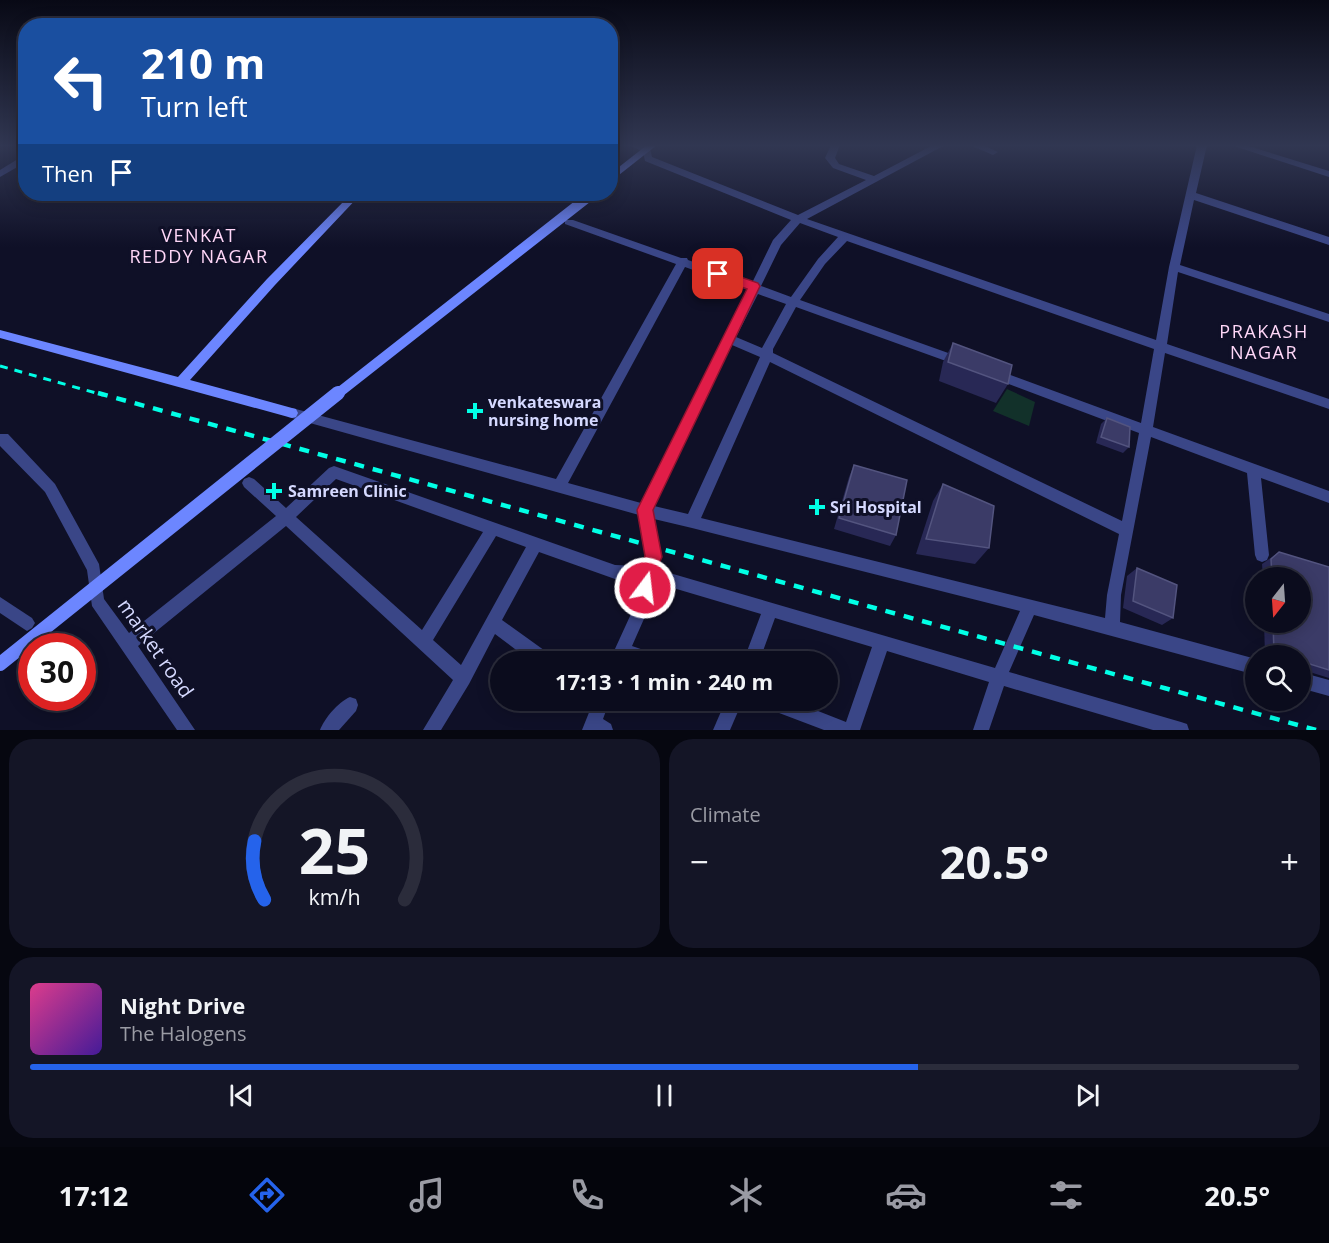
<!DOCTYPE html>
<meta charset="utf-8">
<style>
:root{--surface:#0b0c1d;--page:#141526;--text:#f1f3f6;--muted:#9a9ba4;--line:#2b2c3b;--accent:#2563eb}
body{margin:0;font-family:"Open Sans",sans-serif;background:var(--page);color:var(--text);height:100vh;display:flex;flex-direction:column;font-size:22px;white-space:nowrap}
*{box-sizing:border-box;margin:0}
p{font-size:20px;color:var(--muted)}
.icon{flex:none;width:33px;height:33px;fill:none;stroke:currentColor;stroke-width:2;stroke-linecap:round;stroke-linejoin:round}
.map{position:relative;height:730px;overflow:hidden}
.drawer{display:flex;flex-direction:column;gap:9px;padding:9px;background:#060710;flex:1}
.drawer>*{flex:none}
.top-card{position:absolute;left:18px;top:18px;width:600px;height:183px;border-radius:24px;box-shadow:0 3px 15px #0003,0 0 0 2px var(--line);background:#1a4fa0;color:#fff;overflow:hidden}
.needle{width:39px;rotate:197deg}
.buttons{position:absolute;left:1245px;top:567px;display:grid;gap:12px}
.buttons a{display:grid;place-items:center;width:66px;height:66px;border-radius:50%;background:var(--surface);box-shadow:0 3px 15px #0003,0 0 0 2px var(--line);font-size:30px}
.speed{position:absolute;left:18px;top:633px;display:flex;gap:12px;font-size:30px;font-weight:700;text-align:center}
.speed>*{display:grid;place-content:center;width:78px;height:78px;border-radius:50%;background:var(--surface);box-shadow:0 3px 15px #0003,0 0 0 2px var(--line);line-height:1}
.speed .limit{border:9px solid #d22;background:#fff;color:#111}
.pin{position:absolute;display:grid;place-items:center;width:51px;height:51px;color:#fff;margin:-26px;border-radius:12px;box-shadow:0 3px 9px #0006}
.me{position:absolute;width:66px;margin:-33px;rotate:15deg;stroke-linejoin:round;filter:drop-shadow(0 0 4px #0008)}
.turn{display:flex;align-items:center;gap:21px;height:126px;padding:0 24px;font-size:27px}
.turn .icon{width:78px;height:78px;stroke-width:2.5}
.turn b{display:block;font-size:42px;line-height:51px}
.then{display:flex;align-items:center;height:57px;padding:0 24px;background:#0003;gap:12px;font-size:22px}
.big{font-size:45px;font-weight:700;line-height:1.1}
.drawer .widget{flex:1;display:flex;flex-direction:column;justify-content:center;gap:9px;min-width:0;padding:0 21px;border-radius:24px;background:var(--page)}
.drawer .dial{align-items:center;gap:0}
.dial svg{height:156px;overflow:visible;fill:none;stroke:var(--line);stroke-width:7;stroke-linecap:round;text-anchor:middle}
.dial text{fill:var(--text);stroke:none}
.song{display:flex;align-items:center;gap:18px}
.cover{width:72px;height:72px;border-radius:9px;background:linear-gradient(135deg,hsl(330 70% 55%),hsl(260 70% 35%))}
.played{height:6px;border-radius:3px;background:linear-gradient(90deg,var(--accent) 70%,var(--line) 70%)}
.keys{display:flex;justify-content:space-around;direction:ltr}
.heat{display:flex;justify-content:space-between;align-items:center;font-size:33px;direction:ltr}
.drawer .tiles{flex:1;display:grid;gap:9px;grid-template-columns:1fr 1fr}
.widget:last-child{grid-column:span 2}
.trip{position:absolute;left:490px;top:651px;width:348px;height:60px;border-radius:30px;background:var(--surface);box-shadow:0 3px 15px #0003,0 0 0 2px var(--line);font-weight:700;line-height:60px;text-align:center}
.dock{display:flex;height:96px;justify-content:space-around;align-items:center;background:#04050c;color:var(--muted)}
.dock .icon{width:42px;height:42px}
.dock .selected{color:var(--accent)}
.dock b{font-size:27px;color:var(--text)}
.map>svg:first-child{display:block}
</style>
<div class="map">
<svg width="1329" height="730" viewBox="0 0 1329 730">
<rect width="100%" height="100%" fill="#0f1027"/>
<!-- green -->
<path fill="#12312a" d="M 1007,389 L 1035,402 L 1029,426 L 993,411 Z"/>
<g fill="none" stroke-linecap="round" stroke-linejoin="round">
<!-- minor -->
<g fill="#3a4687" fill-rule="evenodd">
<path d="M 630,145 L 643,145 L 650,148 L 652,157 L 798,215 L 866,180 L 833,168 L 825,158 L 831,145 L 840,145 L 835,158 L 839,164 L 874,176 L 933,145 L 945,145 L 807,219 L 1156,340 L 1169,267 L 1197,145 L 1207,145 L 1196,193 L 1329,237 L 1329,245 L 1194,200 L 1180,265 L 1329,314 L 1329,322 L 1178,272 L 1167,344 L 1329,399 L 1329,409 L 1165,353 L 1153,427 L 1329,491 L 1329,503 L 1261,478 L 1269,555 L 1267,560 L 1262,562 L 1257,560 L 1255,555 L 1247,473 L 1151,437 L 1121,595 L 1120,622 L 1256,659 L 1256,675 L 1034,615 L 1009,672 L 1181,722 L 1187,724 L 1189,730 L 1153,730 L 1004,686 L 989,730 L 973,730 L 989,682 L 887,651 L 860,730 L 824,730 L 761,706 L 759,700 L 790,700 L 846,722 L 872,647 L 775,618 L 759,662 L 743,662 L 761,614 L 653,582 L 651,603 L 632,646 L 661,656 L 663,662 L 632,662 L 626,659 L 625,662 L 609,662 L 636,603 L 638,580 L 615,579 L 539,552 L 502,620 L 548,653 L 549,662 L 532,662 L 495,634 L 469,684 L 441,730 L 423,730 L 453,680 L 286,526 L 138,646 L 195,730 L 177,730 L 92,606 L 87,570 L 45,492 L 0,446 L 0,434 L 8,434 L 55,484 L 99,564 L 104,599 L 129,633 L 276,516 L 244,487 L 242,483 L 244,479 L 249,477 L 254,479 L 286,508 L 329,468 L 334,466 L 615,565 L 642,566 L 647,556 L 639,515 L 292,418 L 288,417 L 286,413 L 288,409 L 292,408 L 556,479 L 676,264 L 565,224 L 565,220 L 573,220 L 681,258 L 687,258 L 688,260 L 752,283 L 773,240 L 791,220 L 645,161 L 643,152 ZM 800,223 L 838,237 L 818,259 L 791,297 L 761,286 L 781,245 ZM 847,241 L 1154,349 L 1141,423 L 994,369 L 990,371 L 988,374 L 990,377 L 1139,433 L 1122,521 L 773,353 L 773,349 L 796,307 L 957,365 L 965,365 L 967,362 L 965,359 L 800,300 L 825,264 ZM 685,267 L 748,290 L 641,503 L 568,483 ZM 758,294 L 786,304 L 762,348 L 736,337 ZM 732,345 L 760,357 L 688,514 L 654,506 ZM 770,362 L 1119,534 L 1107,595 L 1105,618 L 701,518 ZM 336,479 L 483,532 L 422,630 L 296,517 ZM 654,519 L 692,528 L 1020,611 L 995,668 L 656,569 L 661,557 ZM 496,536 L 526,547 L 461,665 L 433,640 Z"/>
<path d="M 970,145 L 983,145 L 998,152 L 993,155 Z"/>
<path d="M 1231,145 L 1245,145 L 1329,171 L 1329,177 Z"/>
<path d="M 26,154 L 26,162 L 0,177 L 0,170 Z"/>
<path d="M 294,194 C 308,193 333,191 345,200 L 340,203 L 299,197 Z"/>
<path d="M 0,597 L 32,618 L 35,623 L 32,628 L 27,631 L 0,613 Z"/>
<path d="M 1300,672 L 1329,680 L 1329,696 L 1300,688 Z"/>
<path d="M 350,697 L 356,699 L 358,705 L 356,711 L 339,730 L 320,730 C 324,719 338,702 350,697 Z"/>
<path d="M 594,700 L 610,700 L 603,719 L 611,724 L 613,730 L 582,730 Z"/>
<path d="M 726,700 L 743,700 L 730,730 L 713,730 Z"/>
</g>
<!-- secondary -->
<g fill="#6c86ff" fill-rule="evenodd">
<path d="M 647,145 L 657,145 L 610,182 L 610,174 Z"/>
<path d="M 351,194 L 361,194 L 275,285 L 190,380 L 292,408 L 296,409 L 298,413 L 296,417 L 292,418 L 0,338 L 0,330 L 178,377 L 267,279 Z"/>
</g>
<!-- rail-far1 -->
<path stroke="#01ffe6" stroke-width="3" stroke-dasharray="8 7" stroke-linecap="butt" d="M 0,366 L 103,395"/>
<!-- rail -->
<path stroke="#01ffe6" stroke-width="4.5" stroke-dasharray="10 9" stroke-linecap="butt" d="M 98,393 L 1316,730"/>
<!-- secondary-bridge-far1 -->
<path stroke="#6c86ff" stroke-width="10" d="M 336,395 L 592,194"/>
<!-- secondary-bridge -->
<path stroke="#6c86ff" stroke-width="14" d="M 0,664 L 338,393"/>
</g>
<!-- wall -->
<g fill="#282855">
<path d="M 953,343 L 1008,384 L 996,403 L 939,381 L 943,362 Z"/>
<path d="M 1107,418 L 1129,447 L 1123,453 L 1096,443 L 1101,424 Z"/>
<path d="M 854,465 L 896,535 L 890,546 L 834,529 L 849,477 Z"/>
<path d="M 943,484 L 989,548 L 975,564 L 916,554 L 933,501 Z"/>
<path d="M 1279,552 L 1329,567 L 1329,678 L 1300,669 L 1300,656 L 1265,656 L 1264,622 L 1300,622 L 1300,578 L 1263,578 L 1262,564 Z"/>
<path d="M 1137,568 L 1173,618 L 1162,625 L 1123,608 L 1127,576 Z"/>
</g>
<!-- building -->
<g fill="#3b3b67" stroke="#53547f" stroke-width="1.5">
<path d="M 953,343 L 1012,365 L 1008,384 L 948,362 Z"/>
<path d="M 1107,418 L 1130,427 L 1129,447 L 1101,437 Z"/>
<path d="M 854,465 L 907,480 L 896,535 L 839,518 Z"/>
<path d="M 943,484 L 994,506 L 989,548 L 926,539 Z"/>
<path d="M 1279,552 L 1329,567 L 1329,670 L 1300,661 L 1300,656 L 1282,656 L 1274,653 L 1273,622 L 1300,622 L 1300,578 L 1272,578 L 1271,559 Z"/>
<path d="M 1137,568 L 1177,585 L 1173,618 L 1133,601 Z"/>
</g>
<!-- sky -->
<linearGradient id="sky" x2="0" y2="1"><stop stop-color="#080915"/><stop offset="0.59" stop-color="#313752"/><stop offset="1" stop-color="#313752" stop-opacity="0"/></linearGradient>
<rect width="1329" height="247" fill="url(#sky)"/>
<!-- route -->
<path fill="#e11d48" stroke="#92132f" stroke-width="1.5" d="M 718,269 L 758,283 L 760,286 L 653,510 L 662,557 L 655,573 L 651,594 L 645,596 L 639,594 L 636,588 L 638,573 L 645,556 L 637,510 L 747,289 L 714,277 L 712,274 Z"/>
<!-- markers -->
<g fill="#01ffe6" stroke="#0f1027" stroke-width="2">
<path d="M472 402h6v6h6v6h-6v6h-6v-6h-6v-6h6z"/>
<path d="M271 482h6v6h6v6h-6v6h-6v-6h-6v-6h6z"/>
<path d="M814 498h6v6h6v6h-6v6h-6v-6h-6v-6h6z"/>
</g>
<g text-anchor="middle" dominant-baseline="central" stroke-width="6" stroke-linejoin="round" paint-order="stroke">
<!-- poi labels -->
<g font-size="16" font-weight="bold" fill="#d5d9ff" stroke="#0f1027" text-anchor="start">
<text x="488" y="402">venkateswara<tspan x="488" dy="18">nursing home</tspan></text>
<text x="288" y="491">Samreen Clinic</text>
<text x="830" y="507">Sri Hospital</text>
</g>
<!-- neighbourhood labels -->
<g font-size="18" letter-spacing="1.5" fill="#ffd7f8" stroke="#0f1027">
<text x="199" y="235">VENKAT<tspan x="199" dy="21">REDDY NAGAR</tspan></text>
<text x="1264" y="331">PRAKASH<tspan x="1264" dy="21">NAGAR</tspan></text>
</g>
<!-- near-street labels -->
<g font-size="20" fill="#d5d9ff" stroke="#0f1027">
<text transform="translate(156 648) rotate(55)">market road</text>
</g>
</g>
</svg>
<div class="buttons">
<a><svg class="needle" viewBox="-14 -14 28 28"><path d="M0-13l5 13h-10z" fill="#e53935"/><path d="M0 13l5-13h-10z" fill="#9a9ba4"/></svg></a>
<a><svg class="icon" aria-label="search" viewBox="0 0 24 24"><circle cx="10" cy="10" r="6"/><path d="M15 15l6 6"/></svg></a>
</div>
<div class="speed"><div class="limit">30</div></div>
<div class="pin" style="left:718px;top:274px;background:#d93025"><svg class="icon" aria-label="arrive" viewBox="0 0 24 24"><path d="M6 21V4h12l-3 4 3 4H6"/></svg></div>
<svg class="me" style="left:645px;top:588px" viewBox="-20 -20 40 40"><circle r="17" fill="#e11d48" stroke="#fff" stroke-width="3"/><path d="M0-11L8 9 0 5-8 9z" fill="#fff"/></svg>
<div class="trip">17:13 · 1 min · 240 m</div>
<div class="top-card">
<div class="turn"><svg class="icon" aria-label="left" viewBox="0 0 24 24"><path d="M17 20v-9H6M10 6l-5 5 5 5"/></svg><div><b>210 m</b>Turn left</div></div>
<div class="then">Then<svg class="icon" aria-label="arrive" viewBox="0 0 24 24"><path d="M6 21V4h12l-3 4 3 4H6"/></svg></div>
</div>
</div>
<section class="drawer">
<div class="tiles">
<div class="widget dial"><svg viewBox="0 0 100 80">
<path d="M14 69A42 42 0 1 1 86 69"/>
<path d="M14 69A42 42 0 0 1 9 39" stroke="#2563eb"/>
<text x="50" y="56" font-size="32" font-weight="700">25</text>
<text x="50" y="72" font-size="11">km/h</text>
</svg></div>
<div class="widget"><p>Climate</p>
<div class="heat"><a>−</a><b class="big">20.5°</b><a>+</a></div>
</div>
<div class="widget">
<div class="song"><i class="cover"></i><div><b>Night Drive</b><p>The Halogens</p></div></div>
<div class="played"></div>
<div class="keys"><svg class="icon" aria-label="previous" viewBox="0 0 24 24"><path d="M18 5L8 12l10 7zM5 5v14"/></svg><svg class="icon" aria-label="pause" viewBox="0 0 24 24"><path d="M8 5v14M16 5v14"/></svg><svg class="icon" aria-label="next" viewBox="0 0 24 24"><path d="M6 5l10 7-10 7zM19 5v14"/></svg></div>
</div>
</div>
</section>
<nav class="dock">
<b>17:12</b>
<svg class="icon selected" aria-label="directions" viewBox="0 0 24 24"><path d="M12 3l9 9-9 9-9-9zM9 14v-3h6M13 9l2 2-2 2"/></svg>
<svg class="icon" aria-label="music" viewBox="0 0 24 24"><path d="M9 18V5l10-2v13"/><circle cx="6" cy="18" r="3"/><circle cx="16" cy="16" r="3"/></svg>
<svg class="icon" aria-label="phone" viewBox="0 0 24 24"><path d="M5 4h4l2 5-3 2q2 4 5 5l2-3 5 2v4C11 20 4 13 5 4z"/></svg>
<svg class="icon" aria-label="climate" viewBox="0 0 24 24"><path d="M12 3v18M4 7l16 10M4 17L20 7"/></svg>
<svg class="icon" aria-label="car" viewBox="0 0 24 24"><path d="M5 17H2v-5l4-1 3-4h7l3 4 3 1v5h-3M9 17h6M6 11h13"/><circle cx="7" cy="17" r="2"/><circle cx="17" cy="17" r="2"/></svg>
<svg class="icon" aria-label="filters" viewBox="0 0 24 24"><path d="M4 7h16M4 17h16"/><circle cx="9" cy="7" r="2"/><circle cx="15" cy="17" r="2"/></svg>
<b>20.5°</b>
</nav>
